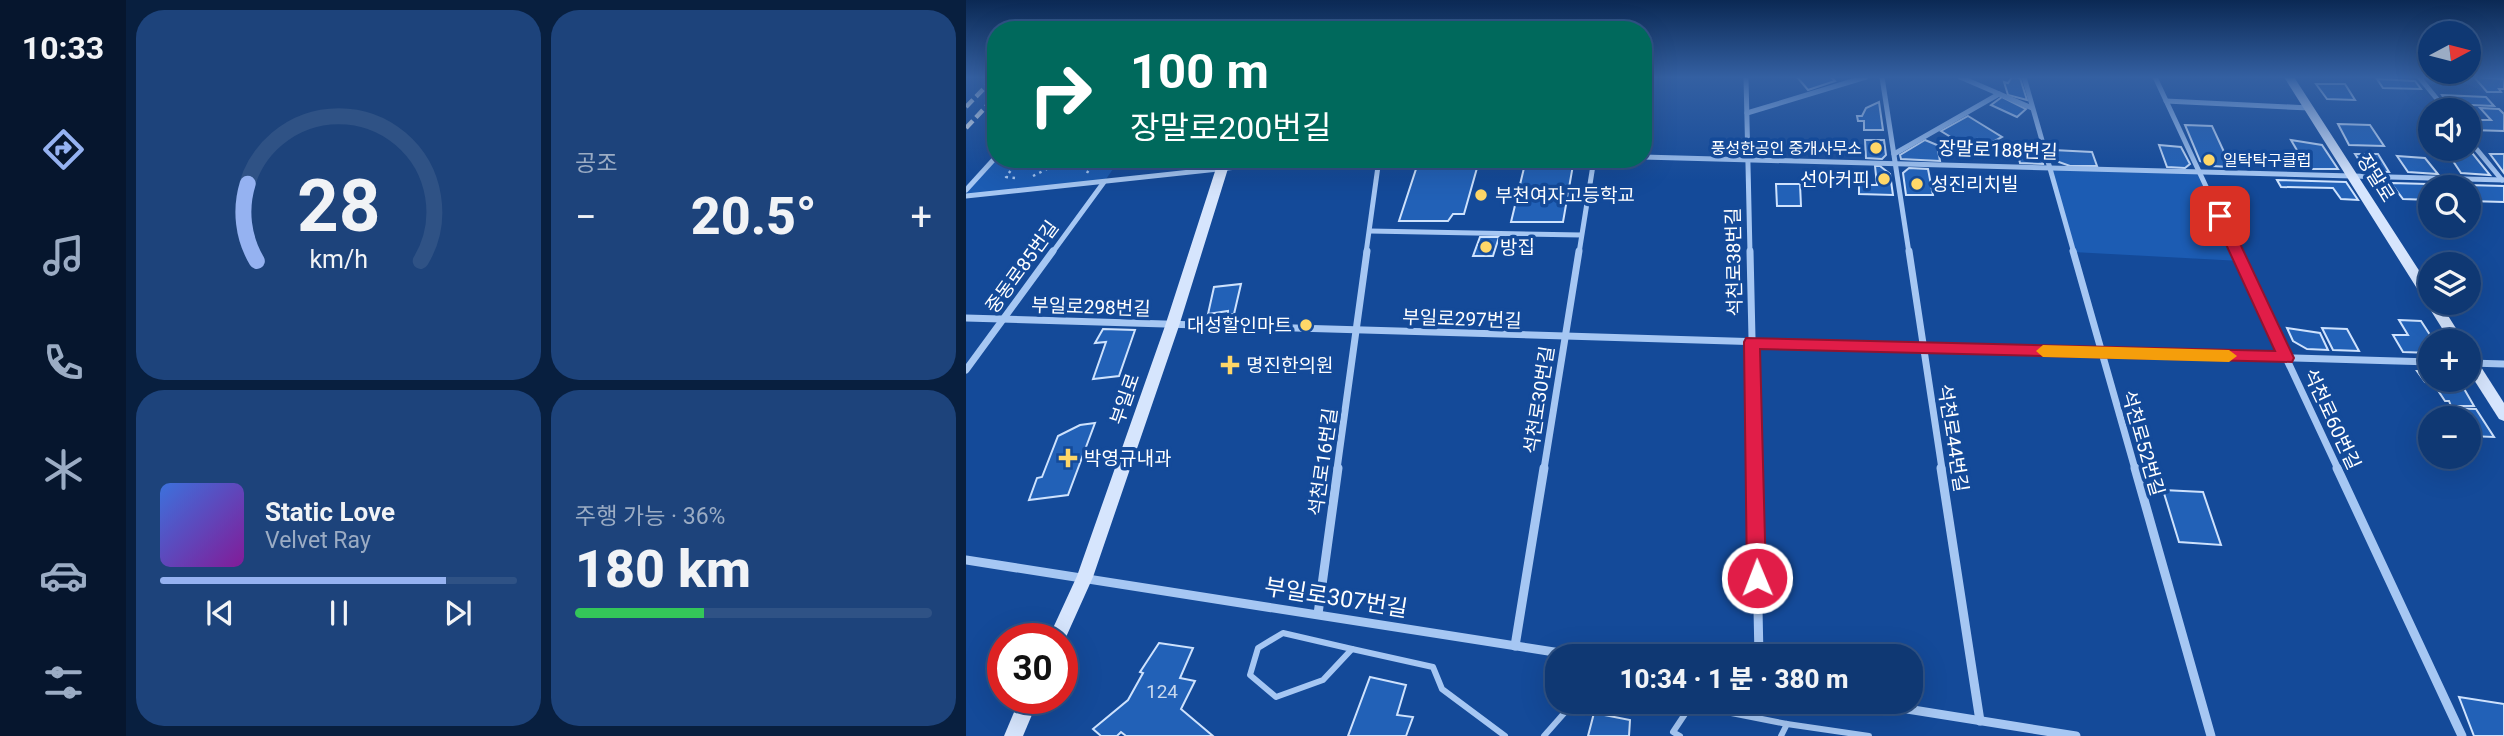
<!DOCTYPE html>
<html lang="ko">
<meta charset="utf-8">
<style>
:root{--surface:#0f3873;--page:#1d437b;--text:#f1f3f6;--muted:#9bacc4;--line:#2f5285;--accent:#95b2f1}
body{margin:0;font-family:Roboto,"Noto Sans KR",sans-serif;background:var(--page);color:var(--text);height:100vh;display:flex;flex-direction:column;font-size:26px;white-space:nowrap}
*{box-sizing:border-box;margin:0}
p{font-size:23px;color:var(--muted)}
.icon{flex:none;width:38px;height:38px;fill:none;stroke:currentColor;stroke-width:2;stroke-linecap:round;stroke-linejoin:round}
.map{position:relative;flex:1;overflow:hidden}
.side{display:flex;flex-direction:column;gap:10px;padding:10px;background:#081f3f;width:840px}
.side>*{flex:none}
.hud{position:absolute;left:21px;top:21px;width:665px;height:147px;border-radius:28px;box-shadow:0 7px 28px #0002,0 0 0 2px var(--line);background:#00695c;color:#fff;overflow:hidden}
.needle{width:46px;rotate:83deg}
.buttons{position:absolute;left:1452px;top:21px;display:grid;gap:14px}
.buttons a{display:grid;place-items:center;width:63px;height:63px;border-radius:50%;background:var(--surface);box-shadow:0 7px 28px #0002,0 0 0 2px var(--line);font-size:35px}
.speed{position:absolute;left:21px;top:623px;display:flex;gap:14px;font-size:35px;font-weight:700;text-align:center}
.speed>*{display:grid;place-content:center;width:91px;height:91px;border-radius:50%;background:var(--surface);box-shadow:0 7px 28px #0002,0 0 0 2px var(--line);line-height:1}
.speed .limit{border:10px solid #d22;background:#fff;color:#111}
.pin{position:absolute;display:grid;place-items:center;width:60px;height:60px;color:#fff;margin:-30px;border-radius:14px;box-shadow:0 4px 10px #0006}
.me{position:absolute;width:77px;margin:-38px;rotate:359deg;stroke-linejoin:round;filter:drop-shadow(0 0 5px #0008)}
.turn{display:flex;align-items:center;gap:24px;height:147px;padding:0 28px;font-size:32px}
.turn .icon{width:91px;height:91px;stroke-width:2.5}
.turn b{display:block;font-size:49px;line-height:60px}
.big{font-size:52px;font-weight:800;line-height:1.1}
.side .widget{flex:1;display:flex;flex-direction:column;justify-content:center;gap:10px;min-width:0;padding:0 24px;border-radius:28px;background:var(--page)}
.side .dial{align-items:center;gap:0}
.dial svg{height:182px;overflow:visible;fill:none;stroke:var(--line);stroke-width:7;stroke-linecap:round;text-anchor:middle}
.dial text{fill:var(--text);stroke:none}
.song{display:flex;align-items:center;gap:21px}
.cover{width:84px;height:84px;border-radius:10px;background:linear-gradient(135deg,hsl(220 70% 55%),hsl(290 70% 35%))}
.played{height:7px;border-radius:4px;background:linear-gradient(90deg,var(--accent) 80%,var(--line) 80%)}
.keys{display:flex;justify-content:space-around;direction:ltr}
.heat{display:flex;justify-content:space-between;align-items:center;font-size:38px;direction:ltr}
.charge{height:10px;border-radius:5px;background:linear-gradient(90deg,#34c759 36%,var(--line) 0)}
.side .tiles{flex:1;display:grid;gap:10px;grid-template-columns:repeat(2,1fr)}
.trip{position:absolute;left:579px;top:644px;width:378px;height:70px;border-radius:28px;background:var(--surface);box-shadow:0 7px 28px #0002,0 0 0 2px var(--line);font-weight:800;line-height:70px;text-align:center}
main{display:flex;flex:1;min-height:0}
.tab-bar{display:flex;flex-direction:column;width:126px;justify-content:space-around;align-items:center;background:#06162e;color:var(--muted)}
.tab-bar .icon{width:49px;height:49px}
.tab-bar .active{color:var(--accent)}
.tab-bar b{font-size:32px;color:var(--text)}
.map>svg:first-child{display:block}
</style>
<main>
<nav class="tab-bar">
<b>10:33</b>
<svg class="icon active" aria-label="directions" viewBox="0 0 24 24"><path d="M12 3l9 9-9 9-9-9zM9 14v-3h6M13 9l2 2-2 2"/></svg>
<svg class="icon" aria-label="music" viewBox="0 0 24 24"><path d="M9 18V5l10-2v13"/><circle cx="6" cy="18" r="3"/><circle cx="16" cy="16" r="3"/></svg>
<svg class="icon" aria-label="phone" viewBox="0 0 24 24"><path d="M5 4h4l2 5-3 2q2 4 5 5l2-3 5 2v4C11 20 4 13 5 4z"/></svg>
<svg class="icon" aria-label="climate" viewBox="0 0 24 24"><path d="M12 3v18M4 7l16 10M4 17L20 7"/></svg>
<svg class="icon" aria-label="car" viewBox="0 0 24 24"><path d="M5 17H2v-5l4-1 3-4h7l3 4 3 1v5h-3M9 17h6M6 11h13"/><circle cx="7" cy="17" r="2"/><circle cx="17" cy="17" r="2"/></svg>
<svg class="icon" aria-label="filters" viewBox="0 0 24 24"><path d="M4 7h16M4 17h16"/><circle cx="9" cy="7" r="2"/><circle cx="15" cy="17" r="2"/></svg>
</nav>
<section class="side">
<div class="tiles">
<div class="widget dial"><svg viewBox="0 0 100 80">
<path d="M14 69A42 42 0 1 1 86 69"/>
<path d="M14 69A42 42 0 0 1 10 35" stroke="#95b2f1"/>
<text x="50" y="56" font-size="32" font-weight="700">28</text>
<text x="50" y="72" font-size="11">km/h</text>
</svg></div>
<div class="widget"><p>공조</p>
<div class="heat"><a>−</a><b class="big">20.5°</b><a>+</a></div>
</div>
<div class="widget">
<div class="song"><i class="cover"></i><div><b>Static Love</b><p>Velvet Ray</p></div></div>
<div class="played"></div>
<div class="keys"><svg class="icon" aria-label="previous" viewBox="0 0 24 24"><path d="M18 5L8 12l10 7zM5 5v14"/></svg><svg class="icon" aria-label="pause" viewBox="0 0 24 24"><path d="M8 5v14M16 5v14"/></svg><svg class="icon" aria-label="next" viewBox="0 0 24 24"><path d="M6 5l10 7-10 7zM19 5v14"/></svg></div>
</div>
<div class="widget"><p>주행 가능 · 36%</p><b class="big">180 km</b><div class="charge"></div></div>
</div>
</section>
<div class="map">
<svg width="1538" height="736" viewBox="0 0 1538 736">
<rect width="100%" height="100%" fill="#144a99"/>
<!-- green -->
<g fill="#1c5cb3">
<path d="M 30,159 L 154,159 L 138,182 L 0,196 L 0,190 Z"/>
<path d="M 1083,168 L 1233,171 L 1275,261 L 1107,252 Z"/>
</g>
<!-- building -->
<g fill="#2261b7" stroke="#cee2fd" stroke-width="2">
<path d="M 831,77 L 865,77 L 869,81 L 842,90 Z"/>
<path d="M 1046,77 L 1054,78 L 1061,100 L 1042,95 L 1038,82 L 1042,83 Z"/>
<path d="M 1508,77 L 1538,79 L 1538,89 L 1533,89 L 1535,92 L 1521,92 Z"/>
<path d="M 1411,79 L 1449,81 L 1455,89 L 1417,88 Z"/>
<path d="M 1350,84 L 1379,84 L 1389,100 L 1361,99 Z"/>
<path d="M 1476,95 L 1520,97 L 1528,106 L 1482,104 Z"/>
<path d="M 1036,97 L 1060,109 L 1051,117 L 1025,105 Z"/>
<path d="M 913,102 L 917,130 L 898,130 L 898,121 L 892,121 L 891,116 L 896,116 L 900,108 Z"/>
<path d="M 1514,108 L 1533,109 L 1538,114 L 1538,131 L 1506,130 L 1503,120 L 1525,120 Z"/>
<path d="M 1002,116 L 1036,137 L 1025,143 L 1017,143 L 1011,139 L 1007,141 L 994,138 L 988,139 L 975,131 Z"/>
<path d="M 1372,124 L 1404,125 L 1418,146 L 1383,145 Z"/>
<path d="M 1219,125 L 1246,126 L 1265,167 L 1245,166 L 1234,161 Z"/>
<path d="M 899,140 L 918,140 L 920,155 L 916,159 L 900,158 Z"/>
<path d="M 959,140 L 971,145 L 974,161 L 935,159 L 934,155 Z"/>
<path d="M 1325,140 L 1356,145 L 1372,169 L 1342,169 Z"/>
<path d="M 1193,145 L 1215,147 L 1224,164 L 1219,168 L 1201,167 Z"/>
<path d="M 1050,146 L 1073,146 L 1077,164 L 1054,163 Z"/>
<path d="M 1479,149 L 1503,149 L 1524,175 L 1495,173 Z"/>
<path d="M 1087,150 L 1126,152 L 1131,166 L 1104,166 L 1090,161 Z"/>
<path d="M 1389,154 L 1412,154 L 1423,172 L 1400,171 Z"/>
<path d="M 1524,154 L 1538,154 L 1538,173 Z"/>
<path d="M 1431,156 L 1459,158 L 1472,174 L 1442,172 Z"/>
<path d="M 452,163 L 501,163 L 500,168 L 511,168 L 498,214 L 487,214 L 482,221 L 433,221 Z"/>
<path d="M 585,165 L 607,165 L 597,222 L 545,222 L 558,168 L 584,168 Z"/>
<path d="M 909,166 L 914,166 L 924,174 L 927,195 L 893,194 L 893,185 L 911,185 Z"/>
<path d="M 943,168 L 962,169 L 967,195 L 940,195 L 937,173 Z"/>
<path d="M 1311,180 L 1380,182 L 1392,200 L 1375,199 L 1367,188 L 1315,187 Z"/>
<path d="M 1425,183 L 1538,186 L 1538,202 L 1503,201 L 1503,187 L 1465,187 L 1465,200 L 1437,199 Z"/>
<path d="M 810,184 L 834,184 L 835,206 L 811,206 Z"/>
<path d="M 514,237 L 533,237 L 527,256 L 507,256 Z"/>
<path d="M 275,284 L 268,314 L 262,315 L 262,311 L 242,314 L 248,287 Z"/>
<path d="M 1433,320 L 1455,321 L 1468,341 L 1465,341 L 1465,353 L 1437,352 L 1427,335 L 1442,335 Z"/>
<path d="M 1321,328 L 1354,333 L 1362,350 L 1341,349 L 1327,341 Z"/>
<path d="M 1356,328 L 1381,329 L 1393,351 L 1367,350 Z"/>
<path d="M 137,329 L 169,330 L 153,376 L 127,379 L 140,342 L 129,343 Z"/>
<path d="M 1451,371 L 1465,371 L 1465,380 L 1493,380 L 1508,406 L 1485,406 L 1483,401 L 1479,401 L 1467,383 L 1459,382 Z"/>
<path d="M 1480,408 L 1510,409 L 1528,437 L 1503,436 L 1503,418 L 1486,418 Z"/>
<path d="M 129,423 L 102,495 L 63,500 L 71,478 L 76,477 L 92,436 L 114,425 Z"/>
<path d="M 1197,490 L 1237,492 L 1255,545 L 1213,542 Z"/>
<path d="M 193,643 L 227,648 L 214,678 L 229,681 L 215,709 L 247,736 L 160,736 L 155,732 L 151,736 L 135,736 L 127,729 L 162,700 L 177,673 L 174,672 Z"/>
<path d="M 404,677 L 440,685 L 431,715 L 447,717 L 440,736 L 382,736 Z"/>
<path d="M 1493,697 L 1538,704 L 1538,736 L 1508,736 Z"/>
<path d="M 628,713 L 664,720 L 663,736 L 622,736 Z"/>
</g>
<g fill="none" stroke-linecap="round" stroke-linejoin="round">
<!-- path -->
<g stroke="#a6c7f3" stroke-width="2.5" stroke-dasharray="2.5 4.5" stroke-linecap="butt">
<path d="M 121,173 L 129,159"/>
<path d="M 67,176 L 81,169 L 84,162 L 79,159"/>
<path d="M 49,178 L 40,177 L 48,166 L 59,159"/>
</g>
<!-- lane -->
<g stroke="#a6c7f3" stroke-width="6">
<path d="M 317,633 L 386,649 L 357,680 L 310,697 L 284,675 L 292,648 Z"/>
<path d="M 386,649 L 467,667 L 476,689 L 539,736"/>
<path d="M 705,702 L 725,705"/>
<path d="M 578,736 L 608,702"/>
<path d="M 714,736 L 707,732 L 725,705 L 821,724 L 903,736"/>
<path d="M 815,736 L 821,724"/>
</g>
<!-- street-far2 -->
<g stroke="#a6c7f3" stroke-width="5">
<path d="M 780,77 L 784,253"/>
<path d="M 916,77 L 943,253"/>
<path d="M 994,77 L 1066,108"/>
<path d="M 1058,77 L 1108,253"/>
<path d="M 1189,77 L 1271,253"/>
<path d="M 1453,77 L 1480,110"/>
<path d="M 1200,101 L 1343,108"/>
<path d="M 781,113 L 900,77"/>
<path d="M 1503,140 L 1536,180"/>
<path d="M 928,154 L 1033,94"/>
<path d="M 677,157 L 1538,180"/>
<path d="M 0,190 L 30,157"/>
<path d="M 0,196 L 346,159"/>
<path d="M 404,231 L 615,235"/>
<path d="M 86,253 L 138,182"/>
<path d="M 400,253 L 413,159"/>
<path d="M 613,253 L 628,159"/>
</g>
<!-- street-far1 -->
<g stroke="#a6c7f3" stroke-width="7">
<path d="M 784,251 L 789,469"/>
<path d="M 943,251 L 976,469"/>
<path d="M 1107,251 L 1169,469"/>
<path d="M 1270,251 L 1372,469"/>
<path d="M 0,318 L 1465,362"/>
<path d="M 1504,363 L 1538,364"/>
<path d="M 0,370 L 87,251"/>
<path d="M 371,469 L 401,251"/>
<path d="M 578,469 L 613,251"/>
</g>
<!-- street -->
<g stroke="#a6c7f3" stroke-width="9">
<path d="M 789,468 L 793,656"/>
<path d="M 975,468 L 1014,721"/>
<path d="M 1169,468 L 1245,736"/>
<path d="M 1371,468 L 1496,736"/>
<path d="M 0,560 L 614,656"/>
<path d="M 352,614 L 372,468"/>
<path d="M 549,646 L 578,468"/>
<path d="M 897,702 L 1110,736"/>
</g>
<!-- secondary -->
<g fill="#d6e5fd" fill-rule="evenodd">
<path d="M 1318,77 L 1328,77 L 1465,289 L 1465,303 L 1474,303 L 1498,341 L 1484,341 Z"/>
<path d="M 253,159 L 265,159 L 213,326 L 127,577 L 96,646 L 96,639 L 82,639 L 111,576 L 199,326 Z"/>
<path d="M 1503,355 L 1508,356 L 1538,403 L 1538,421 L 1533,419 L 1503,372 Z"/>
<path d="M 54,698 L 73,698 L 57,736 L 38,736 Z"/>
</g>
<!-- rail -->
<g stroke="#fff" stroke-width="4.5" stroke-dasharray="10 4.5" stroke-linecap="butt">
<path d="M 0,107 L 29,77"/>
<path d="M 0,128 L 30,96"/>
</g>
</g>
<!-- sky -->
<linearGradient id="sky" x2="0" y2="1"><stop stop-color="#0b2954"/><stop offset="0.43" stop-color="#3460a2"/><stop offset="1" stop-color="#3460a2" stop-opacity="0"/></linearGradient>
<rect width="1538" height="180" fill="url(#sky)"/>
<!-- route -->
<path fill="#e11d48" stroke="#92132f" stroke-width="2" d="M 1254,211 L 1261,216 L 1328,358 L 1326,362 L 794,349 L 800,578 L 798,584 L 791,587 L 784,584 L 781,578 L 778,342 L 780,338 L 1309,351 L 1247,216 Z"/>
<!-- slow -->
<path fill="#f59e0b" d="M 1077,345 L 1263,350 L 1271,356 L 1263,362 L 1077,357 L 1070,351 Z"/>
<!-- markers -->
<g fill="#ffd768" stroke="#144a99" stroke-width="2.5">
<circle cx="910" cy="148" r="7"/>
<circle cx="1243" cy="160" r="7"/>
<circle cx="918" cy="179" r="7"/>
<circle cx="951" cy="184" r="7"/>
<circle cx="515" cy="195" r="7"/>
<circle cx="520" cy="247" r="7"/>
<circle cx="340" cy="325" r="7"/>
<path d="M260.5 354.5h7v7h7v7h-7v7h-7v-7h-7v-7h7z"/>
<path d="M98.5 447.5h7v7h7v7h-7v7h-7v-7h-7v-7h7z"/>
</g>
<g text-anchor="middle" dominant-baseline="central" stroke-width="7" stroke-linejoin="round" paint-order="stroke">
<!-- far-poi labels -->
<g font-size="16" fill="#fff" stroke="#144a99" text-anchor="end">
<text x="896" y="148">풍성한공인 중개사무소</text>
<text x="1257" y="160" text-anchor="start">일탁탁구클럽</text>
</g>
<!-- street labels -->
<g font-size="19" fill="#fff" stroke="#144a99">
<text transform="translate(1032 150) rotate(2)">장말로188번길</text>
<text transform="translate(1410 178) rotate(58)">장말로</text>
<text transform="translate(768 262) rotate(-91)">석천로38번길</text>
<text transform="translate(56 267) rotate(-54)">중동로85번길</text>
<text transform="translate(125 307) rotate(2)">부일로298번길</text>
<text transform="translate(496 319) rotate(2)">부일로297번길</text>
<text transform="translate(159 399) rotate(-71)">부일로</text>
<text transform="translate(573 400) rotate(-81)">석천로30번길</text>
<text transform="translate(1366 419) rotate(65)">석천로60번길</text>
<text transform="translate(987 438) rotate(81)">석천로44번길</text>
<text transform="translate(1177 443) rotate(74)">석천로52번길</text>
<text transform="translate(357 462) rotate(-82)">석천로16번길</text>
</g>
<!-- poi labels -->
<g font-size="19" fill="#fff" stroke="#144a99" text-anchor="start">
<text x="904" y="179" text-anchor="end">선아커피</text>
<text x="965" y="184">성진리치빌</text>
<text x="529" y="195">부천여자고등학교</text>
<text x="534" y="247">방집</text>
<text x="326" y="325" text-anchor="end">대성할인마트</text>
<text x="280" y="365">명진한의원</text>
<text x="118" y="458">박영규내과</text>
</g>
<!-- near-number labels -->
<g font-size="19" fill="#c8d8ed">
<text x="196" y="691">124</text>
</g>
<!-- near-street labels -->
<g font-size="23" fill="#fff" stroke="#144a99">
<text transform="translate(370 598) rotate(9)">부일로307번길</text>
</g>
</g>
</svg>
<div class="buttons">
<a><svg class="needle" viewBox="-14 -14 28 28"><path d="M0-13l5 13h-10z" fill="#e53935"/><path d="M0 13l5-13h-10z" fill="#9bacc4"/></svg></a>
<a><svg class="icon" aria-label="sound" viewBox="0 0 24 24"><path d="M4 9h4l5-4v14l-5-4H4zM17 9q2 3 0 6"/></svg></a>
<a><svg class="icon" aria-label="search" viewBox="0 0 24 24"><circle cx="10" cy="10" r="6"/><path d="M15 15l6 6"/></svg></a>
<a><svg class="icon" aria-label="layers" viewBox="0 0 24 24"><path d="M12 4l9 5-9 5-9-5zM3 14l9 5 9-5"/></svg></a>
<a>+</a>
<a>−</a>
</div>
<div class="speed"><div class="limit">30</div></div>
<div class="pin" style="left:1254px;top:216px;background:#d93025"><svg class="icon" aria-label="arrive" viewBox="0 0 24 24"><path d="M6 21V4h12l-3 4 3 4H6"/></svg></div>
<svg class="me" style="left:791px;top:578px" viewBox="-20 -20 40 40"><circle r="17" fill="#e11d48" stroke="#fff" stroke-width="3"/><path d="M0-11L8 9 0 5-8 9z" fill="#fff"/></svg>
<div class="trip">10:34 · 1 분 · 380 m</div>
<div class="hud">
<div class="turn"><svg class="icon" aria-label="right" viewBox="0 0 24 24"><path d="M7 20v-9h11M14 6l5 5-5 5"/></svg><div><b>100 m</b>장말로200번길</div></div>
</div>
</div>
</main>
